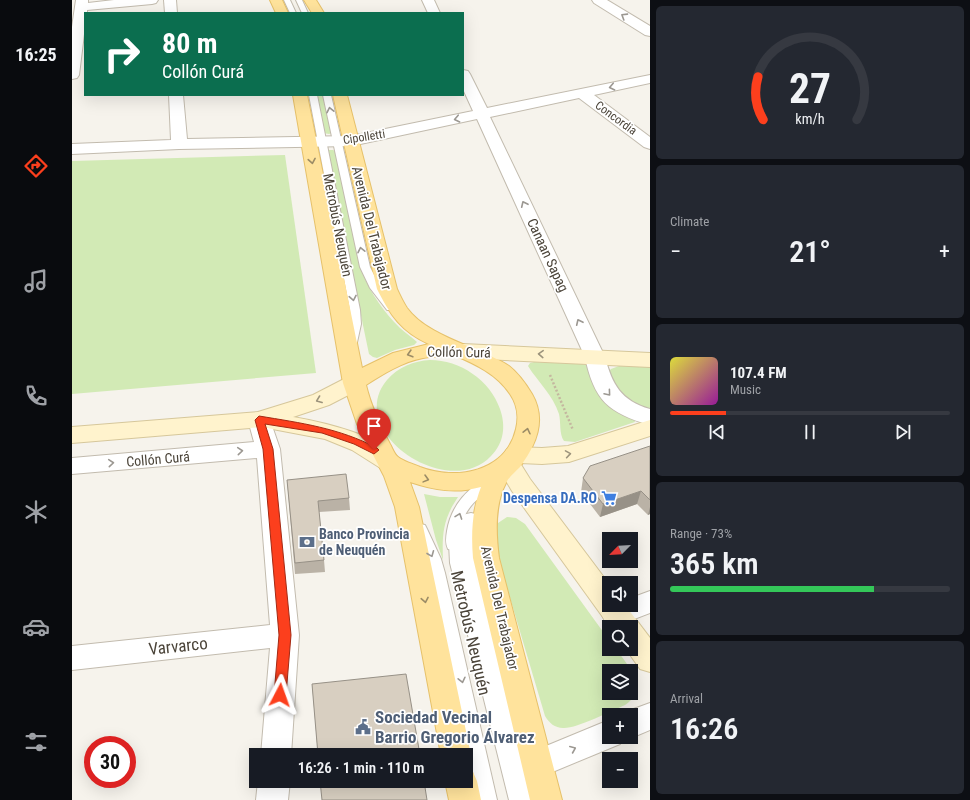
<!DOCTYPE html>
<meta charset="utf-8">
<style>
:root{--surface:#171b24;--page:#242831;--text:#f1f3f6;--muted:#9ea1a6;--line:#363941;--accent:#fc3f1d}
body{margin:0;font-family:"Roboto Condensed",sans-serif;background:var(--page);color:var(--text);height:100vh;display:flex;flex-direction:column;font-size:15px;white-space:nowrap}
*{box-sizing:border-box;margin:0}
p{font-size:13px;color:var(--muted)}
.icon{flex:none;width:22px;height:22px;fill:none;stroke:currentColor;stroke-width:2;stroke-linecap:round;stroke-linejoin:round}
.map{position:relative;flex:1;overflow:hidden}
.details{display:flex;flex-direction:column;gap:6px;padding:6px;background:#0d0f14;width:320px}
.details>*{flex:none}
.top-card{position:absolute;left:12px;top:12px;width:380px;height:84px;border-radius:0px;box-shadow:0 4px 16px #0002;background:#0b6e4f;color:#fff;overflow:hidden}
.needle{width:26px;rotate:246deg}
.fabs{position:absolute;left:530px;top:532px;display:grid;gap:8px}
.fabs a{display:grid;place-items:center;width:36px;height:36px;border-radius:0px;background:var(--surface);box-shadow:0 4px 16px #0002;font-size:20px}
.speed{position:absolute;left:12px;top:736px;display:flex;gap:8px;font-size:20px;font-weight:700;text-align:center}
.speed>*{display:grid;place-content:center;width:52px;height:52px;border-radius:50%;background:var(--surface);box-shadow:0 4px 16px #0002;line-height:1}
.speed .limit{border:6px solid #d22;background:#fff;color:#111}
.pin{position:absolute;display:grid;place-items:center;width:34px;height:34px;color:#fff;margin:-41px -17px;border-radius:50% 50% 50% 0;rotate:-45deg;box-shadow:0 0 4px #0007}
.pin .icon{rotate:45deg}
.me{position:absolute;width:44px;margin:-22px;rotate:4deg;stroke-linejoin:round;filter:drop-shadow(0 0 3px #0008)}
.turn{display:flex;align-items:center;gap:14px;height:84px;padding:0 12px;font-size:18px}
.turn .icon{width:52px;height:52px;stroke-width:2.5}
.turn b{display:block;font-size:28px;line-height:34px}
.big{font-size:30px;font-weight:600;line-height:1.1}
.details .widget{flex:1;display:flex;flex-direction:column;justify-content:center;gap:6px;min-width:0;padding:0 14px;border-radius:6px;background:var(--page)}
.details .dial{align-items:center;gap:0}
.dial svg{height:104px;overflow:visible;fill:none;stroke:var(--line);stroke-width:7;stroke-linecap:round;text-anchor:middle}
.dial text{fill:var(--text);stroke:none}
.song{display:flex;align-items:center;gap:12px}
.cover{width:48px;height:48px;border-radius:6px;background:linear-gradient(135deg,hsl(60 70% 55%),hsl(300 70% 35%))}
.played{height:4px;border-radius:2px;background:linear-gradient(90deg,var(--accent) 20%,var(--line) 20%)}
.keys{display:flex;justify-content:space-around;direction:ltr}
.heat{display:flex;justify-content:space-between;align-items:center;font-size:22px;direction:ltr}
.charge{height:6px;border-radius:3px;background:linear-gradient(90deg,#34c759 73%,var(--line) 0)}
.trip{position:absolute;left:177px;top:748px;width:224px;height:40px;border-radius:0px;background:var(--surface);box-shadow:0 4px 16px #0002;font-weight:600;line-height:40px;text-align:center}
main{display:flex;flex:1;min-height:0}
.dock{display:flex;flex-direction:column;width:72px;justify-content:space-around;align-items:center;background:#090b0e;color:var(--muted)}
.dock .icon{width:28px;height:28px}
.dock .on{color:var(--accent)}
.dock b{font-size:18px;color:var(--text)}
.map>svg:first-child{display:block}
</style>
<main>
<nav class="dock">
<b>16:25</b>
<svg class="icon on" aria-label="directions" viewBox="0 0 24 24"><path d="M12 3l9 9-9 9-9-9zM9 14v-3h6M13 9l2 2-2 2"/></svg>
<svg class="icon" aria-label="music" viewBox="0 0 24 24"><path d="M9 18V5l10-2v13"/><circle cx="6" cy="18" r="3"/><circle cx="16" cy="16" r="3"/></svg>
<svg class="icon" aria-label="phone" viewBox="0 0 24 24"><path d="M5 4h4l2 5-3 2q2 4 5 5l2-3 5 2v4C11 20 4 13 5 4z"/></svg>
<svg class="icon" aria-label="climate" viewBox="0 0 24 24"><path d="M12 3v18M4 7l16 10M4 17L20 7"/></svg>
<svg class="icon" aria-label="car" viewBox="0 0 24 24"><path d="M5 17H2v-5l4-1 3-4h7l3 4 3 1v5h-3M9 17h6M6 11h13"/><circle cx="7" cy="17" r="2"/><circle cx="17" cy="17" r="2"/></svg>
<svg class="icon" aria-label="filters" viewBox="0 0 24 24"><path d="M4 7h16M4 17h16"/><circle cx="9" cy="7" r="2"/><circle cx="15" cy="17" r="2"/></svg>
</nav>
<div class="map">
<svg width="578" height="800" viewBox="0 0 578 800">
<rect width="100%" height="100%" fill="#f6f3ec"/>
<!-- green -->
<g fill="#d2eab5" fill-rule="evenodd">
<path d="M 244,95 L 252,95 L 260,133 L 257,134 L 251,133 Z"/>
<path d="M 257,150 L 261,150 L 265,152 L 291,274 C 299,294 312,312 328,328 C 333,333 340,337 345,342 L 342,345 L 323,350 L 305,358 L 301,357 L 297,354 L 255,152 Z"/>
<path d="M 213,155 L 244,373 L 0,394 L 0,161 Z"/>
<path d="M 358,360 C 388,360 418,380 428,409 C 434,426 432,443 419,456 C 376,502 272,431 315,380 C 326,367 342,361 358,360 Z"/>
<path d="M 462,362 L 510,364 L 514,365 L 522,385 L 526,392 L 562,419 L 563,422 L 503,442 L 492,441 C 487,434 489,422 487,414 C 481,395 466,382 456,366 L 458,363 Z"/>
<path d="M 547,366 L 578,367 L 578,412 L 555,402 L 535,373 L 539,369 Z"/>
<path d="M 352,494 L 368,497 L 386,497 C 371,519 370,534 371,560 L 364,540 Z"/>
<path d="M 435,517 L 444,518 L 453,524 L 537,640 L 537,649 L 544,649 C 556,666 578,688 553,705 C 539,711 504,729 491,728 C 483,728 477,723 473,716 L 423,547 L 423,525 ZM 537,671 L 559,671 L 559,693 L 537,693 Z"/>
</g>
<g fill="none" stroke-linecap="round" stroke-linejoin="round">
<defs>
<g id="lane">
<path d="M 212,0 L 218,0 L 224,13 L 218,13 Z"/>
<path d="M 224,0 L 230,0 L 236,13 L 230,13 Z"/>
<path d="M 237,95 L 245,95 L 288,310 L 289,324 L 284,347 L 282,350 L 274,350 L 272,347 L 279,324 L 278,310 Z"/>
<path d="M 251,95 L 259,95 L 298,267 L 308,287 L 324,308 L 323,310 L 315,310 L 298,288 L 288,267 Z"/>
<path d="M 421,477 L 426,479 L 428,482 L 426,485 C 408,496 394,505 389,527 C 388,534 389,542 386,549 L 381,550 L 376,549 C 373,543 374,537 375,531 C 379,506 396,485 421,477 Z"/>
<path d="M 348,524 L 353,525 L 355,529 L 369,559 L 373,573 L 425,800 L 407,800 L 359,573 L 355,559 L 341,529 L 343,525 Z"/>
</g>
<g id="street">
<path d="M 4,0 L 16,0 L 16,3 L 42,0 L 86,0 L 84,3 L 80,4 L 15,10 L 15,13 L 13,13 L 13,26 L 7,75 L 5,78 L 0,79 L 0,27 Z"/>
<path d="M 92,0 L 104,0 L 105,13 L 93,13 Z"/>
<path d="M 350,0 L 362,0 L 368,13 L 356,13 Z"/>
<path d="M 520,0 L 535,0 L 578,26 L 578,36 L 573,35 L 522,3 Z"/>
<path d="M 391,70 L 396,71 L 398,74 L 415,108 L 578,75 L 578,83 L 522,95 L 578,137 L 578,149 L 572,147 L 507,98 L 418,117 L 533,357 C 540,384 549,401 578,409 L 578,425 C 536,413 522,400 513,357 L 405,119 L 279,146 L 107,149 L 0,154 L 0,144 L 99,140 L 97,95 L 111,95 L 115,139 L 279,136 L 401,111 L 391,89 Z"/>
<path d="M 187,412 L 195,415 L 198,420 L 208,449 L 227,635 L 219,755 L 189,755 L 198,648 L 0,670 L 0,646 L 198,625 L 185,458 L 0,474 L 0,458 L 182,442 L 176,420 L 179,415 Z"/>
<path d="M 399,513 L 408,515 C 414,527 412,554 415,569 C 421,599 431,629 439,658 L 435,667 L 433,667 L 447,719 L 455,722 L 459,732 L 462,751 L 537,720 L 537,737 L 551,737 L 548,744 L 466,778 L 470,800 L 437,800 L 378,563 L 377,543 L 390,515 Z"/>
<path d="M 578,591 L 578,613 L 544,626 L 534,623 L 530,615 L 534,607 L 540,605 L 559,605 L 559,598 Z"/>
<path d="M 578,703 L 578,730 L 559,738 L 557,737 L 559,737 L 559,715 L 548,714 Z"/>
<path d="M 186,781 L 218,781 L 216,800 L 184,800 Z"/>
</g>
<g id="secondary">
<path d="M 391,344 L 578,353 L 578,367 L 391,358 L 384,356 L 381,351 L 384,346 Z"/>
<path d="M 282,376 L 290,378 L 293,383 L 290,388 L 257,405 L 221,417 C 250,422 314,436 330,463 L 326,469 L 318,471 L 310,469 L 280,450 L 253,439 L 190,427 L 0,443 L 0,427 L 186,412 L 241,395 L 274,378 Z"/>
<path d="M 578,420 L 578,436 L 497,462 L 470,464 L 448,463 L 458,479 L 537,584 L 537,605 L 553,605 L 578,638 L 578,672 L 568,669 L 554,649 L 559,649 L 559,627 L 538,627 L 440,491 L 424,464 L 428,458 L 432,457 L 431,455 L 435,449 L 443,447 L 470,448 L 496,446 Z"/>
</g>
<g id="primary">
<path d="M 198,0 L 210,0 L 216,13 L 204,13 Z"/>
<path d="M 232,0 L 244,0 L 252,13 L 240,13 Z"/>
<path d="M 221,95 L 235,95 L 290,368 L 321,353 L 357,344 C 330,332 318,315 305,289 L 261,95 L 275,95 L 325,289 C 328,295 331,302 335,308 C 356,337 406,346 437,366 C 446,373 454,384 460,394 C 475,420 464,445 448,467 C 443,472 437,477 434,483 C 422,505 424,535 427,558 L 490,800 L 458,800 L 401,558 C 399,534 400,510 409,487 C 384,494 362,490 338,482 L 347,507 L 399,755 L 394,765 L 394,755 L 369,755 L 323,507 L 312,476 L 285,424 L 271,383 ZM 382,355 C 403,364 425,374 438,394 C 445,404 447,417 444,429 C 434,472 384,481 348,467 C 341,464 331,461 326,457 C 322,454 320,447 318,444 C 308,425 299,406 294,385 C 311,374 330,362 351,358 C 361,356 372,357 382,355 Z"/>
<path d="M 394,768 L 400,770 L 405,781 L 409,800 L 377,800 L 373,781 L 394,781 Z"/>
</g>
</defs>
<!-- lane casing -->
<use href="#lane" stroke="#c2bbae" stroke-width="2"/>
<!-- street casing -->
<use href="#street" stroke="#c2bbae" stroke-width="2"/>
<!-- secondary casing -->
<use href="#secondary" stroke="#d6c79b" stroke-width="2"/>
<!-- primary casing -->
<use href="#primary" stroke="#e6c16a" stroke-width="2"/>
<!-- path -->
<path stroke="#c4b79f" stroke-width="2.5" stroke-dasharray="2 2" stroke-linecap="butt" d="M 478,375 L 501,430"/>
<!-- lane -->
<use href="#lane" fill="#fff" fill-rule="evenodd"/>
<!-- street -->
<use href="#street" fill="#fff" fill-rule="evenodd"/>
<!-- secondary -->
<use href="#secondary" fill="#fff3cd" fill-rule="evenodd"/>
<!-- primary -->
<use href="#primary" fill="#ffe39c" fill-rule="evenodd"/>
</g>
<!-- wall -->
<g fill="#bab2a6">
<path d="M 578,446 L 578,514 L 576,515 L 565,504 L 528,517 L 509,492 L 511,478 Z"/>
<path d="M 215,480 L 277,498 L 278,510 L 247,512 L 252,560 L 253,572 L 223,574 Z"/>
<path d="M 240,684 L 348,755 L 246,755 Z"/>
</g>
<!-- shaded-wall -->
<g fill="#979187">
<path d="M 569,491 L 565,504 L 528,517 L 531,504 Z"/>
<path d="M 578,507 L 578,514 L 576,515 Z"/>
</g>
<!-- building -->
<g fill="#d8cfc1" stroke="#979187">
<path d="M 578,446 L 578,500 L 569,491 L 531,504 L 511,478 L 518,466 Z"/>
<path d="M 274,474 L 277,498 L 246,501 L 252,560 L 223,563 L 215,480 Z"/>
<path d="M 334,674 L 348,755 L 246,755 L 240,684 Z"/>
<path d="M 248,781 L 352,781 L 355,800 L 250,800 Z"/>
</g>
<!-- one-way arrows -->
<defs><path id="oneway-chevron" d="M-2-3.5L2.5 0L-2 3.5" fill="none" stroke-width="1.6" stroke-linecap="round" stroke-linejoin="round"/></defs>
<g stroke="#9c9892">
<use href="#oneway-chevron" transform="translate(552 16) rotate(-148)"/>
<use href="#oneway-chevron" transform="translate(540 87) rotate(168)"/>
<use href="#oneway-chevron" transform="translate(258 110) rotate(-102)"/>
<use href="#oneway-chevron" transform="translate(385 119) rotate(168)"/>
<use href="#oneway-chevron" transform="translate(452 204) rotate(-115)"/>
<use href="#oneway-chevron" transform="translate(289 250) rotate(-102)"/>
<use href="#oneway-chevron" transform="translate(281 298) rotate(79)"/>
<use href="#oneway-chevron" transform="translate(507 322) rotate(-115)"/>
<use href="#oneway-chevron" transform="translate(536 393) rotate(50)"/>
<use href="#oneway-chevron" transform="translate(168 451) rotate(-5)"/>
<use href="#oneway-chevron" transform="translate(39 463) rotate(-5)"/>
<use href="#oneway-chevron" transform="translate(387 516) rotate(-70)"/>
<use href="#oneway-chevron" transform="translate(359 554) rotate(68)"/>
<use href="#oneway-chevron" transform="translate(390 680) rotate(77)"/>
<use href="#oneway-chevron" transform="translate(501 749) rotate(-23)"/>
</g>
<g stroke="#9c8c66">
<use href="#oneway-chevron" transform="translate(240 161) rotate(80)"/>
<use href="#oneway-chevron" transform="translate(338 354) rotate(164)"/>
<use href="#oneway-chevron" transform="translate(455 431) rotate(-77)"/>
<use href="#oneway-chevron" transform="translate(354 479) rotate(15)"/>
<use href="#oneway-chevron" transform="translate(353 600) rotate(79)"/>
</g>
<g stroke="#9c937c">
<use href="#oneway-chevron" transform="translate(469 354) rotate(-177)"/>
<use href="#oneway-chevron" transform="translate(247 400) rotate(159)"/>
<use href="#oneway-chevron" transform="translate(496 454) rotate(-9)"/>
</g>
<!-- route -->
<path fill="#fc3f1d" stroke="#a42913" d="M 187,416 C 229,423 267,428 305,448 L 307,450 L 302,454 L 282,444 L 250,433 L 193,424 L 201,449 L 219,635 L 214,695 L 212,699 L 208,700 L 204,699 L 202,695 L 207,635 L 191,449 L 183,420 Z"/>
<!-- icons -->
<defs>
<symbol id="supermarket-bare" viewBox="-9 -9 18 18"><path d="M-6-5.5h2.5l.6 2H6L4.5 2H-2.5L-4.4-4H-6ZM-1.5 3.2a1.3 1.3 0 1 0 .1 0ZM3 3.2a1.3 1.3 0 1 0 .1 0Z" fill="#3f7fe0" stroke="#fff" stroke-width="2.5" paint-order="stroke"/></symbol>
<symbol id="bank-bare" viewBox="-9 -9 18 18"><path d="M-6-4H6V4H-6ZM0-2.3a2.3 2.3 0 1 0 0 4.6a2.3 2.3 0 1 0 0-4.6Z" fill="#5c6f8a" stroke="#fff" stroke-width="2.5" paint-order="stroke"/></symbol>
<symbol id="civic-bare" viewBox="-9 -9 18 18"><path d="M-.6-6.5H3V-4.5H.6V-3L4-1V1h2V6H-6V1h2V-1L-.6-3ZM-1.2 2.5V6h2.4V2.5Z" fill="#5c6f8a" stroke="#fff" stroke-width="2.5" paint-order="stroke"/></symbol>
</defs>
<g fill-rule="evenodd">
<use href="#supermarket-bare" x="526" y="487" width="22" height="22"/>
<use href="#bank-bare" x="224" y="531" width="22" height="22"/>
<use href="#civic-bare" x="280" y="716" width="22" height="22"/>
</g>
<g text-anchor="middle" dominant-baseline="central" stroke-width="3.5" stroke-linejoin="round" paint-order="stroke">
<!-- far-street labels -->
<g font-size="12" fill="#4b4439" stroke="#fff">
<text transform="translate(544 118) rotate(36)">Concordia</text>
<text transform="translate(292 137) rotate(-9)">Cipolletti</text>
</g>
<!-- street labels -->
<g font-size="14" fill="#4b4439" stroke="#fff">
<text transform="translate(266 225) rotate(79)">Metrobús Neuquén</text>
<text transform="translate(300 228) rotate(76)">Avenida Del Trabajador</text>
<text transform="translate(476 255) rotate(65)">Canaan Sapag</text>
<text transform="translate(387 352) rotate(1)">Collón Curá</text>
<text transform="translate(86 459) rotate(-5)">Collón Curá</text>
<text transform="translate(428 608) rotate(77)">Avenida Del Trabajador</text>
</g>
<!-- shop labels -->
<g font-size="14" font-weight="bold" fill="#366cbe" stroke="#fff" text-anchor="end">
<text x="525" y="498">Despensa DA.RO</text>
</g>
<!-- service labels -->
<g font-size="14" font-weight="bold" fill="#4e5e75" stroke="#fff" text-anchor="start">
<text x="247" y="534">Banco Provincia<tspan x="247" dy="16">de Neuquén</tspan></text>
</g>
<!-- near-street labels -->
<g font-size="17" fill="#4b4439" stroke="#fff">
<text transform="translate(399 633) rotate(77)">Metrobús Neuquén</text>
<text transform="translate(106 646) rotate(-6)">Varvarco</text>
</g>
<!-- near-service labels -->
<g font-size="17" font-weight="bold" fill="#4e5e75" stroke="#fff" text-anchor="start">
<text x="303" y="717">Sociedad Vecinal<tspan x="303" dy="20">Barrio Gregorio Álvarez</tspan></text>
</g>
</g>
</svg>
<div class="fabs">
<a><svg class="needle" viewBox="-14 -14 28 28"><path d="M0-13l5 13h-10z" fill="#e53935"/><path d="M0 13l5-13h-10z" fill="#9ea1a6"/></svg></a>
<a><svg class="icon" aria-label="sound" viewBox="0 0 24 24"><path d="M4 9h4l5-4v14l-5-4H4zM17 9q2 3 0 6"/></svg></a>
<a><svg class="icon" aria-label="search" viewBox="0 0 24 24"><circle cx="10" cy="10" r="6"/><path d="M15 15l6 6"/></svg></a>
<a><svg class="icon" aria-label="layers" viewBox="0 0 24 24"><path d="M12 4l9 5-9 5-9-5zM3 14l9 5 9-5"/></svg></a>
<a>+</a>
<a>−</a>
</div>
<div class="speed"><div class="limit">30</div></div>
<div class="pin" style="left:302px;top:450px;background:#d93025"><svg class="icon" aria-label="arrive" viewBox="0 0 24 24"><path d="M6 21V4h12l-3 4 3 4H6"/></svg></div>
<svg class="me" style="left:208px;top:695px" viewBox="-20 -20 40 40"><path d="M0-17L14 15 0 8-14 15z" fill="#fc3f1d" stroke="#fff" stroke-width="4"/></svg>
<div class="trip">16:26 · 1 min · 110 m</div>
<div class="top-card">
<div class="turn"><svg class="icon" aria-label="right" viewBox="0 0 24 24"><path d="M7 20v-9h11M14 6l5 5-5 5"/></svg><div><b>80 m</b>Collón Curá</div></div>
</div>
</div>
<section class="details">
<div class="widget dial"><svg viewBox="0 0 100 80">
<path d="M14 69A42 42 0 1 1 86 69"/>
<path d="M14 69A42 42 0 0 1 10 36" stroke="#fc3f1d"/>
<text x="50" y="56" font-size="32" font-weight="700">27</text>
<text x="50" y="72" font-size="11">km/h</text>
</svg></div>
<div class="widget"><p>Climate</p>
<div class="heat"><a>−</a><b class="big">21°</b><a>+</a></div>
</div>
<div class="widget">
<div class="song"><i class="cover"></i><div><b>107.4 FM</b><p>Music</p></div></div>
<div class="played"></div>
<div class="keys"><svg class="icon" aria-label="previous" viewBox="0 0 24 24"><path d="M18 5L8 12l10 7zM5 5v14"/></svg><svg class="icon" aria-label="pause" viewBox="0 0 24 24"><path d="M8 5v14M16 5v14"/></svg><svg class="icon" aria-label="next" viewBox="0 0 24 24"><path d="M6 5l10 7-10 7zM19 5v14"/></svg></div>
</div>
<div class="widget"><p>Range · 73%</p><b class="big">365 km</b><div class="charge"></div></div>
<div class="widget"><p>Arrival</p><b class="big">16:26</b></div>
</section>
</main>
